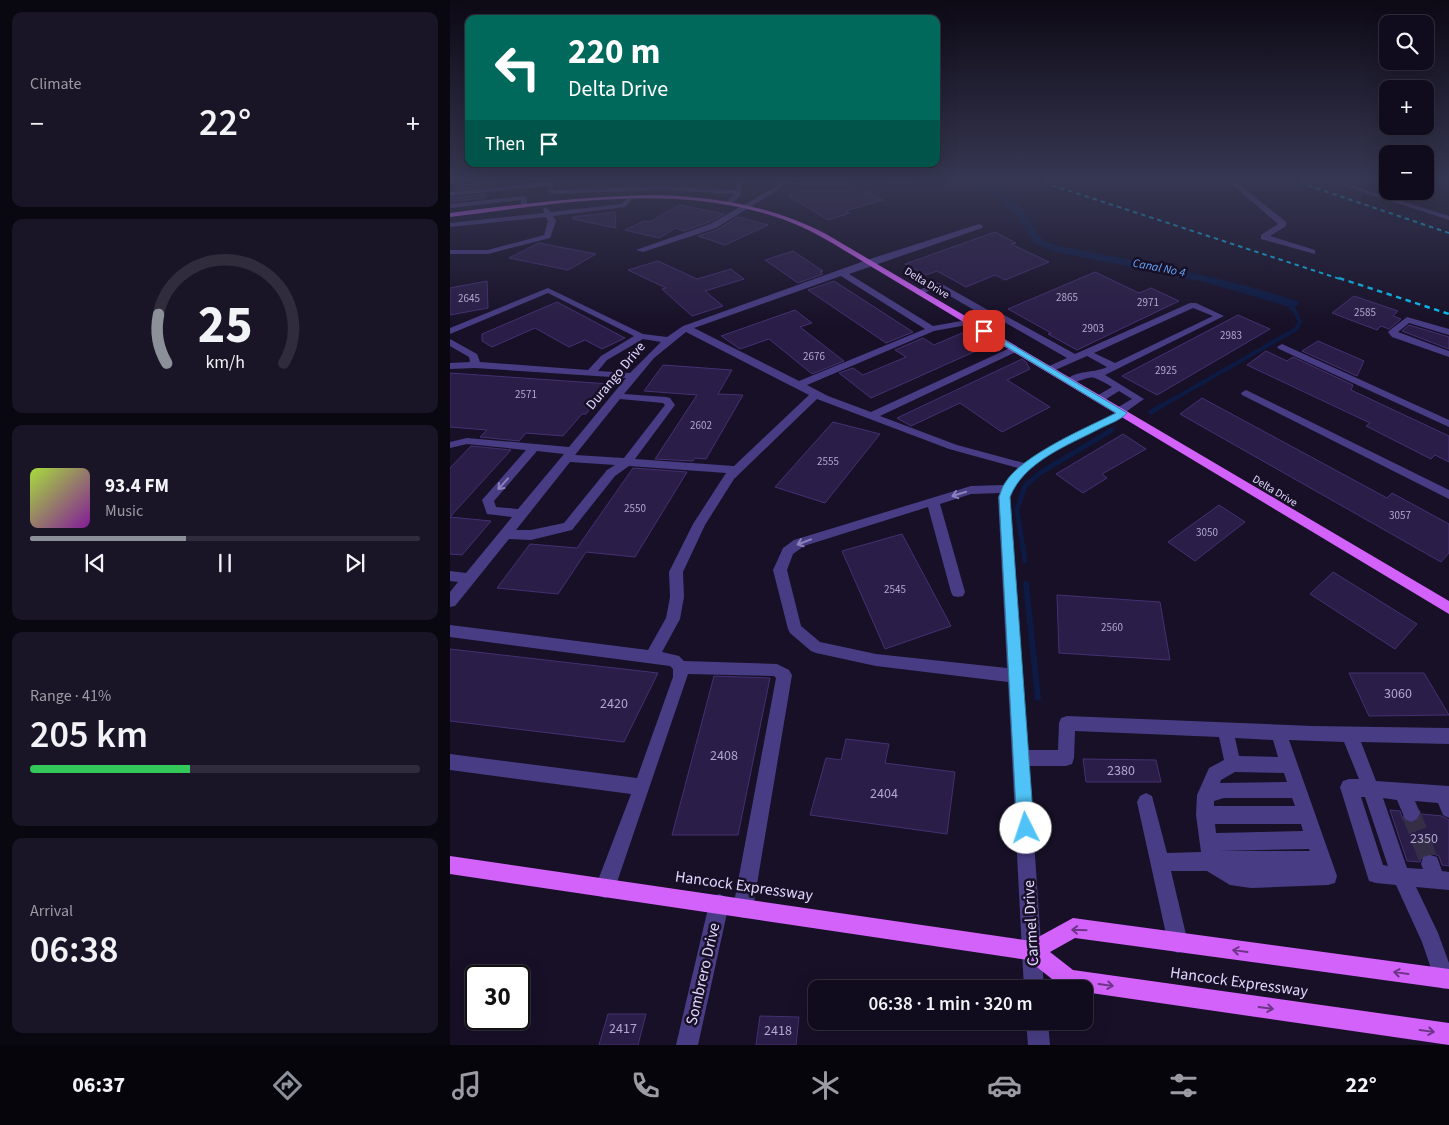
<!DOCTYPE html>
<meta charset="utf-8">
<style>
:root{--surface:#110c1d;--page:#1a1526;--text:#f1f3f6;--muted:#9c9ba4;--line:#302c3b;--accent:#8c9099}
body{margin:0;font-family:"Source Sans 3",sans-serif;background:var(--page);color:var(--text);height:100vh;display:flex;flex-direction:column;font-size:19px;white-space:nowrap}
*{box-sizing:border-box;margin:0}
p{font-size:16px;color:var(--muted)}
.icon{flex:none;width:28px;height:28px;fill:none;stroke:currentColor;stroke-width:2;stroke-linecap:round;stroke-linejoin:round}
.map{position:relative;flex:1;overflow:hidden}
.details{display:flex;flex-direction:column;gap:12px;padding:12px;background:#090710;width:450px}
.details>*{flex:none}
.banner{position:absolute;left:15px;top:15px;width:475px;height:152px;border-radius:10px;box-shadow:0 5px 20px #0002,0 0 0 1px var(--line);background:#00695c;color:#fff;overflow:hidden}
.tools{position:absolute;left:929px;top:15px;display:grid;gap:10px}
.tools a{display:grid;place-items:center;width:55px;height:55px;border-radius:10px;background:var(--surface);box-shadow:0 5px 20px #0002,0 0 0 1px var(--line);font-size:25px}
.speed{position:absolute;left:15px;top:965px;display:flex;gap:10px;font-size:25px;font-weight:700;text-align:center}
.speed>*{display:grid;place-content:center;width:65px;height:65px;border-radius:50%;background:var(--surface);box-shadow:0 5px 20px #0002,0 0 0 1px var(--line);line-height:1}
.speed .limit{border:2px solid #111;border-radius:8px;background:#fff;color:#111}
.pin{position:absolute;display:grid;place-items:center;width:42px;height:42px;color:#fff;margin:-21px;border-radius:10px;box-shadow:0 2px 8px #0006}
.me{position:absolute;width:55px;margin:-28px;rotate:356deg;stroke-linejoin:round;filter:drop-shadow(0 0 4px #0008)}
.turn{display:flex;align-items:center;gap:18px;height:105px;padding:0 20px;font-size:22px}
.turn .icon{width:65px;height:65px;stroke-width:2.5}
.turn b{display:block;font-size:35px;line-height:42px}
.then{display:flex;align-items:center;height:48px;padding:0 20px;background:#0003;gap:10px;font-size:19px}
.big{font-size:38px;font-weight:600;line-height:1.1}
.details .tile{flex:1;display:flex;flex-direction:column;justify-content:center;gap:8px;min-width:0;padding:0 18px;border-radius:10px;background:var(--page)}
.details .dial{align-items:center;gap:0}
.dial svg{height:130px;overflow:visible;fill:none;stroke:var(--line);stroke-width:7;stroke-linecap:round;text-anchor:middle}
.dial text{fill:var(--text);stroke:none}
.song{display:flex;align-items:center;gap:15px}
.cover{width:60px;height:60px;border-radius:8px;background:linear-gradient(135deg,hsl(80 70% 55%),hsl(290 70% 35%))}
.played{height:5px;border-radius:2px;background:linear-gradient(90deg,var(--accent) 40%,var(--line) 40%)}
.keys{display:flex;justify-content:space-around;direction:ltr}
.heat{display:flex;justify-content:space-between;align-items:center;font-size:28px;direction:ltr}
.charge{height:8px;border-radius:4px;background:linear-gradient(90deg,#34c759 41%,var(--line) 0)}
.trip{position:absolute;left:358px;top:980px;width:285px;height:50px;border-radius:10px;background:var(--surface);box-shadow:0 5px 20px #0002,0 0 0 1px var(--line);font-weight:600;line-height:50px;text-align:center}
.dock{display:flex;height:80px;justify-content:space-around;align-items:center;background:#07050c;color:var(--muted)}
.dock .icon{width:35px;height:35px}
.dock .on{color:var(--accent)}
.dock b{font-size:22px;color:var(--text)}
main{display:flex;flex:1;min-height:0}
.map>svg:first-child{display:block}
</style>
<main>
<section class="details">
<div class="tile"><p>Climate</p>
<div class="heat"><a>−</a><b class="big">22°</b><a>+</a></div>
</div>
<div class="tile dial"><svg viewBox="0 0 100 80">
<path d="M14 69A42 42 0 1 1 86 69"/>
<path d="M14 69A42 42 0 0 1 9 39" stroke="#8c9099"/>
<text x="50" y="56" font-size="32" font-weight="700">25</text>
<text x="50" y="72" font-size="11">km/h</text>
</svg></div>
<div class="tile">
<div class="song"><i class="cover"></i><div><b>93.4 FM</b><p>Music</p></div></div>
<div class="played"></div>
<div class="keys"><svg class="icon" aria-label="previous" viewBox="0 0 24 24"><path d="M18 5L8 12l10 7zM5 5v14"/></svg><svg class="icon" aria-label="pause" viewBox="0 0 24 24"><path d="M8 5v14M16 5v14"/></svg><svg class="icon" aria-label="next" viewBox="0 0 24 24"><path d="M6 5l10 7-10 7zM19 5v14"/></svg></div>
</div>
<div class="tile"><p>Range · 41%</p><b class="big">205 km</b><div class="charge"></div></div>
<div class="tile"><p>Arrival</p><b class="big">06:38</b></div>
</section>
<div class="map">
<svg width="999" height="1045" viewBox="0 0 999 1045">
<rect width="100%" height="100%" fill="#171027"/>
<g fill="none" stroke-linecap="round" stroke-linejoin="round">
<!-- stream-far2 -->
<path stroke="#0c1a44" stroke-width="4" d="M 710,407 L 846,329 L 850,322 L 845,311 L 836,302"/>
<!-- stream-far1 -->
<g stroke="#0c1a44" stroke-width="5">
<path d="M 701,412 L 713,405"/>
<path d="M 575,561 L 567,510 L 575,486 L 590,473 L 662,430"/>
</g>
<!-- stream -->
<path stroke="#0c1a44" stroke-width="6" d="M 576,584 L 588,698"/>
<!-- canal -->
<path fill="#0c1a44" fill-rule="evenodd" d="M 504,180 C 531,180 556,190 574,211 C 580,219 584,230 591,238 C 595,242 603,244 609,246 C 689,261 769,276 847,301 L 849,304 L 843,308 L 754,282 L 602,251 L 584,243 L 566,215 L 548,198 L 535,190 L 505,182 Z"/>
</g>
<!-- building -->
<g fill="#2a1d47" stroke="#453073">
<path d="M 9,180 L 42,180 L 40,186 L 4,190 Z"/>
<path d="M 351,180 L 393,180 L 433,200 L 396,211 L 400,213 L 378,220 L 339,196 Z"/>
<path d="M 36,194 L 34,198 L 0,202 L 0,198 Z"/>
<path d="M 230,205 L 274,214 L 259,222 L 234,231 L 226,228 L 209,238 L 175,230 L 194,221 L 199,222 Z"/>
<path d="M 165,212 L 166,228 L 123,219 L 123,217 Z"/>
<path d="M 288,217 L 318,225 L 275,245 L 248,236 L 267,230 Z"/>
<path d="M 545,232 L 566,243 L 561,244 L 599,262 L 555,280 L 545,275 L 516,287 L 487,271 L 476,275 L 455,264 Z"/>
<path d="M 89,243 L 146,254 L 118,270 L 59,258 Z"/>
<path d="M 343,251 L 373,271 L 370,272 L 373,274 L 348,283 L 315,260 Z"/>
<path d="M 208,261 L 247,279 L 281,269 L 294,279 L 255,291 L 273,306 L 242,316 L 212,289 L 216,288 L 178,270 Z"/>
<path d="M 645,272 L 689,293 L 701,288 L 729,301 L 627,350 L 598,334 L 601,333 L 558,309 Z"/>
<path d="M 37,281 L 38,308 L 0,315 L 0,288 Z"/>
<path d="M 384,281 L 463,332 L 436,343 L 358,290 Z"/>
<path d="M 904,296 L 948,311 L 943,316 L 951,319 L 939,329 L 931,326 L 927,330 L 882,313 Z"/>
<path d="M 107,302 L 175,338 L 152,349 L 135,340 L 119,347 L 85,328 L 42,347 L 32,341 L 32,334 Z"/>
<path d="M 345,310 L 362,323 L 350,327 L 394,361 L 362,374 L 319,339 L 290,349 L 271,336 Z"/>
<path d="M 788,315 L 820,329 L 707,395 L 672,376 Z"/>
<path d="M 959,325 L 999,337 L 999,349 L 952,331 Z"/>
<path d="M 512,333 L 535,347 L 421,398 L 389,373 L 403,368 L 413,375 L 456,357 L 445,350 L 473,338 L 484,345 Z"/>
<path d="M 868,341 L 914,361 L 907,376 L 852,351 Z"/>
<path d="M 816,351 L 837,361 L 843,357 L 903,385 L 901,390 L 999,436 L 999,462 L 985,455 L 981,459 L 916,426 L 920,423 L 797,365 Z"/>
<path d="M 572,359 L 576,362 L 580,369 L 557,380 L 600,407 L 552,432 L 510,403 L 461,426 L 447,418 Z"/>
<path d="M 213,365 L 282,370 L 268,394 L 293,395 L 256,459 L 245,458 L 243,461 L 205,459 L 247,395 L 194,391 Z"/>
<path d="M 0,373 L 160,384 L 136,414 L 132,414 L 113,436 L 76,433 L 69,441 L 30,437 L 37,430 L 0,427 Z"/>
<path d="M 752,398 L 937,498 L 942,493 L 999,524 L 999,553 L 991,562 L 730,414 Z"/>
<path d="M 383,422 L 430,434 L 375,503 L 325,487 Z"/>
<path d="M 673,434 L 696,449 L 652,474 L 657,478 L 633,493 L 606,474 Z"/>
<path d="M 21,446 L 61,450 L 0,517 L 41,521 L 12,555 L 0,554 L 0,468 Z"/>
<path d="M 183,468 L 237,472 L 185,557 L 136,552 L 108,594 L 47,588 L 80,544 L 127,548 Z"/>
<path d="M 769,505 L 795,522 L 745,561 L 718,542 Z"/>
<path d="M 452,534 L 501,626 L 435,649 L 392,551 Z"/>
<path d="M 883,572 L 967,624 L 945,649 L 860,594 Z"/>
<path d="M 607,595 L 710,602 L 720,660 L 609,653 Z"/>
<path d="M 0,649 L 208,673 L 174,742 L 0,721 Z"/>
<path d="M 899,673 L 974,673 L 999,715 L 919,716 Z"/>
<path d="M 264,676 L 320,678 L 288,835 L 222,835 Z"/>
<path d="M 396,739 L 439,744 L 435,763 L 505,772 L 497,834 L 360,815 L 376,758 L 391,760 Z"/>
<path d="M 633,759 L 706,760 L 711,782 L 636,782 Z"/>
<path d="M 940,810 L 950,811 L 953,820 L 960,824 L 968,821 L 972,814 L 992,816 L 999,820 L 999,866 L 992,865 L 989,856 L 981,853 L 972,855 L 970,862 L 957,861 Z"/>
<path d="M 158,1014 L 196,1014 L 188,1045 L 149,1045 Z"/>
<path d="M 310,1016 L 349,1017 L 346,1045 L 306,1045 Z"/>
</g>
<g fill="none" stroke-linecap="round" stroke-linejoin="round">
<!-- minor-tunnel -->
<path stroke="#352e47" stroke-width="19" stroke-dasharray="19 9" stroke-linecap="butt" d="M 961,813 L 980,864"/>
<!-- minor -->
<g fill="#483d84" fill-rule="evenodd">
<path d="M 282,180 L 291,182 C 294,192 288,201 278,205 L 275,203 L 284,194 L 213,190 L 102,194 L 100,193 L 97,186 L 0,196 L 0,192 L 99,182 L 101,183 L 104,190 L 213,186 L 285,190 L 286,184 Z"/>
<path d="M 331,180 L 337,180 L 331,188 L 266,228 L 193,252 L 186,250 L 260,224 L 327,186 Z"/>
<path d="M 436,180 L 462,180 C 456,183 442,183 436,180 Z"/>
<path d="M 777,180 L 784,180 L 836,222 L 836,226 L 820,236 L 865,250 L 865,254 L 811,239 L 811,235 L 828,224 Z"/>
<path d="M 876,180 L 885,180 L 999,216 L 999,220 Z"/>
<path d="M 181,195 L 184,197 L 175,207 L 103,216 L 106,221 L 100,238 L 38,254 L 0,254 L 0,250 L 38,250 L 94,235 L 98,221 L 96,217 L 0,227 L 0,223 L 94,213 L 93,209 L 96,207 L 101,212 L 171,204 Z"/>
<path d="M 74,196 L 77,198 L 77,206 L 74,208 L 71,206 L 71,200 L 0,208 L 0,204 Z"/>
<path d="M 529,224 L 533,226 L 532,228 L 399,274 L 483,326 L 517,320 L 531,314 L 486,288 L 469,295 L 465,292 L 484,283 L 490,283 L 538,310 L 545,310 L 625,354 L 740,303 L 746,303 L 774,316 L 655,375 L 694,399 L 677,411 L 678,413 L 677,415 C 640,434 576,457 560,497 L 578,750 L 608,750 L 609,723 L 611,718 L 617,716 L 862,726 L 999,728 L 999,744 L 911,742 L 926,781 L 999,786 L 999,818 L 993,815 L 988,803 L 965,801 L 970,813 L 967,819 L 961,822 L 955,819 L 947,800 L 933,798 L 957,868 L 973,869 L 971,864 L 973,857 L 980,855 L 987,857 L 992,871 L 999,872 L 999,890 L 966,887 L 988,933 L 999,963 L 999,987 L 994,989 L 987,986 L 972,942 L 946,885 L 926,883 L 919,881 L 890,787 L 893,781 L 899,779 L 909,779 L 894,742 L 839,740 L 887,876 L 885,883 L 878,885 L 801,888 L 780,885 L 757,871 L 721,871 L 738,943 L 735,950 L 728,953 L 721,950 L 718,943 L 687,802 L 690,796 L 696,793 L 702,796 L 717,853 L 751,852 L 746,815 L 747,795 L 759,768 L 774,760 L 769,737 L 625,731 L 624,758 L 622,764 L 616,766 L 579,766 L 594,989 L 574,989 L 558,682 L 426,666 L 366,653 L 361,651 L 340,633 L 338,629 L 323,570 L 333,548 L 344,540 L 521,486 L 554,485 L 568,468 L 499,449 L 367,399 L 284,479 L 255,525 L 233,572 L 234,597 L 230,619 L 212,652 L 229,656 L 234,661 L 327,664 L 339,670 L 342,675 L 303,908 L 300,915 L 293,918 L 286,915 L 283,908 L 326,678 L 324,676 L 238,674 L 165,888 L 162,895 L 155,898 L 148,895 L 145,888 L 181,794 L 0,770 L 0,754 L 187,778 L 223,677 L 223,669 L 220,666 L 0,637 L 0,625 L 198,650 L 216,618 L 220,597 L 219,572 L 243,524 L 276,473 L 179,466 L 165,476 L 122,530 L 81,540 L 59,539 L 5,606 L 0,607 L 0,592 L 8,582 L 0,581 L 0,571 L 16,573 L 62,517 L 37,514 L 32,500 L 76,450 L 17,444 L 0,448 L 0,442 L 17,438 L 119,447 L 176,378 L 25,368 L 0,369 L 0,363 L 20,362 L 19,357 L 0,346 L 0,339 L 27,354 L 30,362 L 138,370 L 151,356 L 184,336 L 98,293 L 0,334 L 0,328 L 98,288 L 193,334 L 217,337 L 233,326 L 417,260 ZM 391,276 L 475,329 L 349,381 L 244,328 ZM 743,308 L 763,316 L 665,363 L 644,353 ZM 542,315 L 617,358 L 597,367 L 597,371 L 603,371 L 637,356 L 657,367 C 643,374 627,369 615,381 L 620,384 C 644,377 638,373 662,387 L 645,397 L 644,399 L 645,401 L 653,401 L 669,391 L 682,399 L 665,409 L 665,413 L 609,441 L 574,463 L 507,445 L 430,416 L 568,351 L 568,347 L 562,347 L 421,412 L 378,396 L 357,385 L 484,331 L 522,324 ZM 236,332 L 359,395 L 284,466 L 185,459 L 225,405 L 220,398 L 216,397 L 174,394 L 204,358 ZM 193,339 L 211,342 L 180,373 L 148,371 L 157,360 ZM 170,399 L 213,403 L 215,405 L 174,458 L 125,455 ZM 87,451 L 114,454 L 68,509 L 46,507 L 44,501 ZM 120,462 L 165,465 L 157,470 L 114,523 L 81,530 L 66,530 ZM 550,493 L 548,497 L 557,668 L 426,654 L 370,642 L 351,626 L 337,570 L 343,554 L 354,546 L 478,507 L 501,592 L 503,596 L 508,597 L 513,596 L 515,592 L 490,504 L 521,494 ZM 785,738 L 823,740 L 828,757 L 789,756 ZM 785,772 L 834,773 L 837,782 L 770,783 L 771,780 ZM 911,797 L 915,797 L 938,866 L 933,865 ZM 774,798 L 842,798 L 845,806 L 764,806 L 764,801 ZM 765,824 L 851,824 L 853,831 L 766,833 ZM 859,849 L 860,851 L 769,851 Z"/>
<path d="M 957,317 L 999,329 L 999,335 L 959,323 L 948,332 L 999,351 L 999,357 L 942,337 L 938,332 L 940,330 Z"/>
<path d="M 832,344 L 999,420 L 999,427 L 829,349 L 827,347 Z"/>
<path d="M 796,390 L 999,490 L 999,499 L 792,395 L 791,393 Z"/>
<path d="M 269,894 L 276,897 L 279,904 L 248,1045 L 226,1045 L 259,904 L 262,897 Z"/>
<path d="M 576,1021 L 598,1021 L 600,1045 L 578,1045 Z"/>
</g>
<!-- major -->
<g fill="#d362fb" fill-rule="evenodd">
<path d="M 206,195 C 266,197 322,206 376,234 L 999,601 L 999,614 L 417,264 C 387,246 357,226 323,216 C 219,183 105,204 0,217 L 0,213 C 69,204 137,196 206,195 Z"/>
<path d="M 0,856 L 581,941 L 623,918 L 999,969 L 999,989 L 625,938 L 600,952 L 623,970 L 999,1023 L 999,1045 L 634,992 L 634,989 L 612,987 L 578,960 L 0,874 Z"/>
</g>
<!-- rail-far1 -->
<g stroke="#09c4f8" stroke-width="2" stroke-dasharray="4.5 4" stroke-linecap="butt">
<path d="M 586,180 L 893,280"/>
<path d="M 842,180 L 999,233"/>
</g>
<!-- rail -->
<path stroke="#09c4f8" stroke-width="2.5" stroke-dasharray="5.5 4.5" stroke-linecap="butt" d="M 889,278 L 999,314"/>
</g>
<!-- one-way arrows -->
<defs><path id="oneway-shaft" d="M-6 0H5M1.5-3L5.5 0L1.5 3" fill="none" stroke-width="1.6" stroke-linecap="round" stroke-linejoin="round" transform="scale(1.25)"/></defs>
<g stroke="#8c82bb">
<use href="#oneway-shaft" transform="translate(53 484) rotate(132)"/>
<use href="#oneway-shaft" transform="translate(509 494) rotate(163)"/>
<use href="#oneway-shaft" transform="translate(354 542) rotate(159)"/>
</g>
<g stroke="#6c3586">
<use href="#oneway-shaft" transform="translate(629 930) rotate(-178)"/>
<use href="#oneway-shaft" transform="translate(790 951) rotate(-172)"/>
<use href="#oneway-shaft" transform="translate(951 973) rotate(-172)"/>
<use href="#oneway-shaft" transform="translate(656 985) rotate(8)"/>
<use href="#oneway-shaft" transform="translate(816 1008) rotate(8)"/>
<use href="#oneway-shaft" transform="translate(977 1031) rotate(8)"/>
</g>
<!-- sky -->
<linearGradient id="sky" x2="0" y2="1"><stop stop-color="#0d0915"/><stop offset="0.55" stop-color="#363752"/><stop offset="1" stop-color="#363752" stop-opacity="0"/></linearGradient>
<rect width="999" height="326" fill="url(#sky)"/>
<!-- route -->
<path fill="#4fc3f7" stroke="#337fa1" d="M 534,328 L 677,413 C 671,420 659,424 651,428 C 619,445 574,461 560,497 L 584,828 L 581,834 L 576,837 L 570,834 L 567,828 L 549,497 C 551,492 552,487 555,483 C 572,455 636,428 666,413 L 532,332 L 530,331 Z"/>
<g text-anchor="middle" dominant-baseline="central" stroke-width="5" stroke-linejoin="round" paint-order="stroke">
<!-- far-street labels -->
<g font-size="11" fill="#e0d7fe" stroke="#171027">
<text transform="translate(477 283) rotate(31)">Delta Drive</text>
<text transform="translate(825 491) rotate(31)">Delta Drive</text>
</g>
<!-- number labels -->
<g font-size="11" fill="#b2a8d0">
<text x="617" y="297">2865</text>
<text x="19" y="298">2645</text>
<text x="698" y="302">2971</text>
<text x="915" y="312">2585</text>
<text x="643" y="328">2903</text>
<text x="781" y="335">2983</text>
<text x="364" y="356">2676</text>
<text x="716" y="370">2925</text>
<text x="76" y="394">2571</text>
<text x="251" y="425">2602</text>
<text x="378" y="461">2555</text>
<text x="185" y="508">2550</text>
<text x="950" y="515">3057</text>
<text x="757" y="532">3050</text>
<text x="445" y="589">2545</text>
<text x="662" y="627">2560</text>
</g>
<!-- far-water labels -->
<g font-size="12" font-style="italic" fill="#68a6fb" stroke="#171027">
<text transform="translate(709 268) rotate(11)">Canal No 4</text>
</g>
<!-- street labels -->
<g font-size="14" fill="#e0d7fe" stroke="#171027">
<text transform="translate(166 376) rotate(-50)">Durango Drive</text>
</g>
<!-- near-number labels -->
<g font-size="14" fill="#b2a8d0">
<text x="948" y="694">3060</text>
<text x="164" y="704">2420</text>
<text x="274" y="756">2408</text>
<text x="671" y="771">2380</text>
<text x="434" y="794">2404</text>
<text x="974" y="839">2350</text>
<text x="173" y="1029">2417</text>
<text x="328" y="1031">2418</text>
</g>
<!-- near-street labels -->
<g font-size="16" fill="#e0d7fe" stroke="#171027">
<text transform="translate(294 886) rotate(8)">Hancock Expressway</text>
<text transform="translate(581 923) rotate(-93)">Carmel Drive</text>
<text transform="translate(253 974) rotate(-77)">Sombrero Drive</text>
<text transform="translate(789 982) rotate(8)">Hancock Expressway</text>
</g>
</g>
</svg>
<div class="tools">
<a><svg class="icon" aria-label="search" viewBox="0 0 24 24"><circle cx="10" cy="10" r="6"/><path d="M15 15l6 6"/></svg></a>
<a>+</a>
<a>−</a>
</div>
<div class="speed"><div class="limit">30</div></div>
<div class="pin" style="left:534px;top:331px;background:#d93025"><svg class="icon" aria-label="arrive" viewBox="0 0 24 24"><path d="M6 21V4h12l-3 4 3 4H6"/></svg></div>
<svg class="me" style="left:576px;top:828px" viewBox="-20 -20 40 40"><circle r="19" fill="#fff"/><path d="M0-13L10 11 0 6-10 11z" fill="#4fc3f7"/></svg>
<div class="trip">06:38 · 1 min · 320 m</div>
<div class="banner">
<div class="turn"><svg class="icon" aria-label="left" viewBox="0 0 24 24"><path d="M17 20v-9H6M10 6l-5 5 5 5"/></svg><div><b>220 m</b>Delta Drive</div></div>
<div class="then">Then<svg class="icon" aria-label="arrive" viewBox="0 0 24 24"><path d="M6 21V4h12l-3 4 3 4H6"/></svg></div>
</div>
</div>
</main>
<nav class="dock">
<b>06:37</b>
<svg class="icon on" aria-label="directions" viewBox="0 0 24 24"><path d="M12 3l9 9-9 9-9-9zM9 14v-3h6M13 9l2 2-2 2"/></svg>
<svg class="icon" aria-label="music" viewBox="0 0 24 24"><path d="M9 18V5l10-2v13"/><circle cx="6" cy="18" r="3"/><circle cx="16" cy="16" r="3"/></svg>
<svg class="icon" aria-label="phone" viewBox="0 0 24 24"><path d="M5 4h4l2 5-3 2q2 4 5 5l2-3 5 2v4C11 20 4 13 5 4z"/></svg>
<svg class="icon" aria-label="climate" viewBox="0 0 24 24"><path d="M12 3v18M4 7l16 10M4 17L20 7"/></svg>
<svg class="icon" aria-label="car" viewBox="0 0 24 24"><path d="M5 17H2v-5l4-1 3-4h7l3 4 3 1v5h-3M9 17h6M6 11h13"/><circle cx="7" cy="17" r="2"/><circle cx="17" cy="17" r="2"/></svg>
<svg class="icon" aria-label="filters" viewBox="0 0 24 24"><path d="M4 7h16M4 17h16"/><circle cx="9" cy="7" r="2"/><circle cx="15" cy="17" r="2"/></svg>
<b>22°</b>
</nav>
